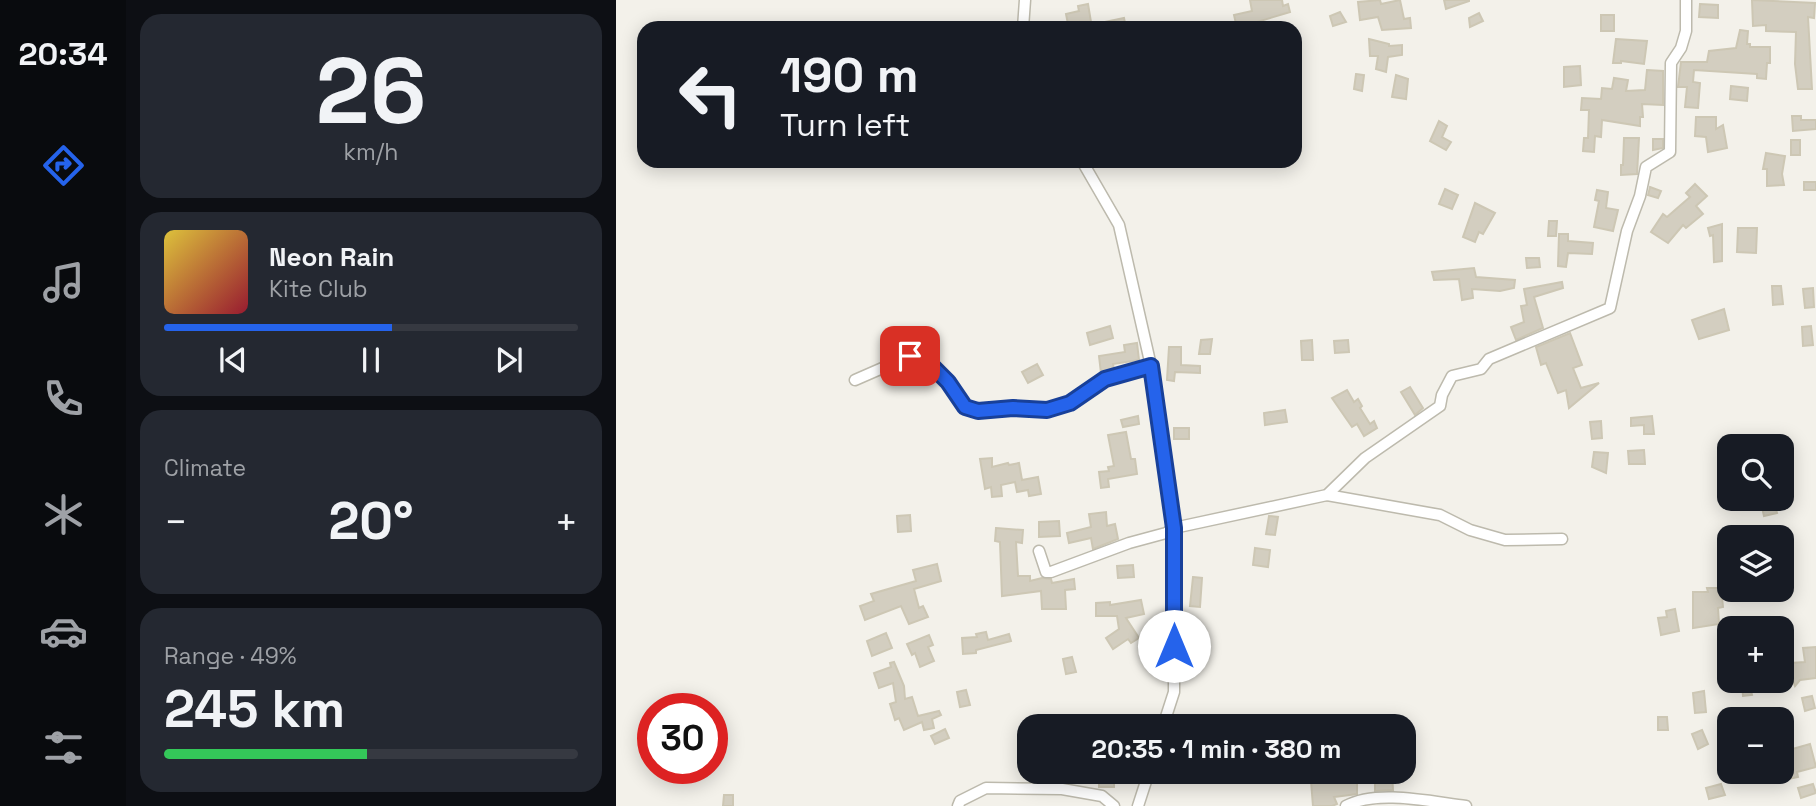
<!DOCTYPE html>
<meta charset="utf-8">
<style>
:root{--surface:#171b24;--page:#242831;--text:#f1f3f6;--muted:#9ea1a6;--line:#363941;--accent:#2563eb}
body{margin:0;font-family:"Space Grotesk",sans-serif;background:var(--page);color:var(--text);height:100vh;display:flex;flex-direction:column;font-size:26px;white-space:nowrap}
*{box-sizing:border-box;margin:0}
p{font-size:23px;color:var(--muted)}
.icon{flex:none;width:38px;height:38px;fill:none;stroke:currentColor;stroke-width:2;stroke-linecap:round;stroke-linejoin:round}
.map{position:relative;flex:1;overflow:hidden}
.details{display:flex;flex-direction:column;gap:14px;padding:14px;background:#0d0f14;width:490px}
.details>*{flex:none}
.hud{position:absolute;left:21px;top:21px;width:665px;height:147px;border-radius:21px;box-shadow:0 4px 18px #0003;background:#171b24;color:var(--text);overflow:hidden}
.fabs{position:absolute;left:1101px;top:434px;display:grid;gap:14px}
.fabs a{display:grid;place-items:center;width:77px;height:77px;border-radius:14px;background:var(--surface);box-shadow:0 4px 18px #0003;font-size:35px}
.speed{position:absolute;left:21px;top:693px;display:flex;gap:14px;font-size:35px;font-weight:700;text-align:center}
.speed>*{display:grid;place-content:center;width:91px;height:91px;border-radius:50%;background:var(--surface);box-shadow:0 4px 18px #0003;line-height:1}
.speed .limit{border:10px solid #d22;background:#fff;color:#111}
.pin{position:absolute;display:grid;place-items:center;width:60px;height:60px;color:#fff;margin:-30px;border-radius:14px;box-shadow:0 4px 10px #0006}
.me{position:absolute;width:77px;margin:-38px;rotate:0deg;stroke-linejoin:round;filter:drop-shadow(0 0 5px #0008)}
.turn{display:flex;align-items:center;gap:24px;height:147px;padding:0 28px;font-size:32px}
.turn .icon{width:91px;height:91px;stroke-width:2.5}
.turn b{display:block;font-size:49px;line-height:60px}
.big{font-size:52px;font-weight:700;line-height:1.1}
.details .card{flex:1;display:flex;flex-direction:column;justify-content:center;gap:10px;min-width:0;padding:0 24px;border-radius:21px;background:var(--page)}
.details .dial{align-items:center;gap:0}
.dial b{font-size:91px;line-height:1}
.song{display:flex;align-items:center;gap:21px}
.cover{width:84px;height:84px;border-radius:10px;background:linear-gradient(135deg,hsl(50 70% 55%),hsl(350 70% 35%))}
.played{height:7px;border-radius:4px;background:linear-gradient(90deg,var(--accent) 55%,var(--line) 55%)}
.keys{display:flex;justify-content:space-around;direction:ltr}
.heat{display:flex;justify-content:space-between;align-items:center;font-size:38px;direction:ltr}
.charge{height:10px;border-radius:5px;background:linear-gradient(90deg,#34c759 49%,var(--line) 0)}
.trip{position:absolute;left:401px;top:714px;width:399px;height:70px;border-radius:21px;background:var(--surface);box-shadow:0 4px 18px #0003;font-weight:700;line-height:70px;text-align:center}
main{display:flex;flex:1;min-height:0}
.menu{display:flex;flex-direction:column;width:126px;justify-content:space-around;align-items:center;background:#090b0e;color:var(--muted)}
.menu .icon{width:49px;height:49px}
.menu .active{color:var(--accent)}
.menu b{font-size:32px;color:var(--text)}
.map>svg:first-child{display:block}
</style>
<main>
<nav class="menu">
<b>20:34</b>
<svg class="icon active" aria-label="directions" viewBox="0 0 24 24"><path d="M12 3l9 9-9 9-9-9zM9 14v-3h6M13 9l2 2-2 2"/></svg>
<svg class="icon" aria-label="music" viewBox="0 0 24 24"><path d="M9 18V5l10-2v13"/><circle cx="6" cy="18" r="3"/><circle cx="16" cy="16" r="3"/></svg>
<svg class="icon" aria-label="phone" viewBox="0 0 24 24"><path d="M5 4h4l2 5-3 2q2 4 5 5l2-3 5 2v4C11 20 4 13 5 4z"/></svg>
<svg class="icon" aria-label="climate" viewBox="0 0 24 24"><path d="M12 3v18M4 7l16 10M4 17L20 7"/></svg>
<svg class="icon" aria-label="car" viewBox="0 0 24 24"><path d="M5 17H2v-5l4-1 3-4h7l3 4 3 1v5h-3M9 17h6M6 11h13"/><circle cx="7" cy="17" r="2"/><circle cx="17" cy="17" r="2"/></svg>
<svg class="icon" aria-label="filters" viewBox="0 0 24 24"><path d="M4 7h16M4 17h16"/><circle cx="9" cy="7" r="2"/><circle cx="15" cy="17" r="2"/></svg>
</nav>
<section class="details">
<div class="card dial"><b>26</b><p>km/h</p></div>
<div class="card">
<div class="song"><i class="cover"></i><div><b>Neon Rain</b><p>Kite Club</p></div></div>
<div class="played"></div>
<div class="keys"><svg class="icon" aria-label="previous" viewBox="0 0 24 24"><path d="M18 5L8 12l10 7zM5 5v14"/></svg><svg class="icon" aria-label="pause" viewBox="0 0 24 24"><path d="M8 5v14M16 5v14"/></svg><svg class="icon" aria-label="next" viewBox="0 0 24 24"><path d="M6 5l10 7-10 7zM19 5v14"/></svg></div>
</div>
<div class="card"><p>Climate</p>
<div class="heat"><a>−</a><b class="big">20°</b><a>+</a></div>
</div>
<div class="card"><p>Range · 49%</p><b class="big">245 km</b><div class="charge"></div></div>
</section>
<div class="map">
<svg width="1200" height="806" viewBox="0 0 1200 806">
<rect width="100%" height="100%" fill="#f3f1ea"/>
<!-- building -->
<g fill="#d3cec0" stroke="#cdc7b4" stroke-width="2">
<path d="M 634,0 L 666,0 L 667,6 L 672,4 L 674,12 L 621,28 L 618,15 L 636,11 Z"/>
<path d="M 764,0 L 765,4 L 784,0 L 788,19 L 794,18 L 795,28 L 766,30 L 762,17 L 744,20 L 742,2 Z"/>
<path d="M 828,0 L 853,0 L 853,1 L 830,9 Z"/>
<path d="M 1136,0 L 1199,3 L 1198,18 L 1192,17 L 1196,89 L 1182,89 L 1179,64 L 1180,32 L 1150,31 L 1150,25 L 1137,26 Z"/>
<path d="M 472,4 L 476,28 L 463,28 L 463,22 L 452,24 L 450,14 L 463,11 L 462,6 Z"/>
<path d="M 1084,4 L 1102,5 L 1102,18 L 1083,17 Z"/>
<path d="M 724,12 L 730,22 L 717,26 L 714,16 Z"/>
<path d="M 863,13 L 867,21 L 854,27 L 853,18 Z"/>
<rect x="985" y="15" width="13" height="16"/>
<path d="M 508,18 L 510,28 L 479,28 L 479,24 Z"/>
<path d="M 1124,30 L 1132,31 L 1131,44 L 1134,44 L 1134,47 L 1154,47 L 1154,63 L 1151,63 L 1150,79 L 1141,78 L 1141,74 L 1078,70 L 1077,82 L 1084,83 L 1082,108 L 1069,107 L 1071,87 L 1062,87 L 1065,62 L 1091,62 L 1093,51 L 1120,48 Z"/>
<path d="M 753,39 L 773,44 L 773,46 L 786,45 L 786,55 L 772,57 L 770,72 L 760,69 L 762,56 L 754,56 Z"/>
<path d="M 1000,39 L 1031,41 L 1028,64 L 1005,61 L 1005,63 L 997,63 Z"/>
<path d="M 964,66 L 965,85 L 948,87 L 948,67 Z"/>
<path d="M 1031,70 L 1047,71 L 1047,105 L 1026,104 L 1027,117 L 1024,117 L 1024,126 L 986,120 L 985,137 L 979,136 L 978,152 L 967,151 L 968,138 L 972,138 L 973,110 L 965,110 L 966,98 L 985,99 L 986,88 L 996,89 L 998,78 L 1012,80 L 1010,91 L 1029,90 Z"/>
<path d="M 740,74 L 748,75 L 746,91 L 738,89 Z"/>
<path d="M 780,75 L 792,79 L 790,99 L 776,97 Z"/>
<path d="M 1115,86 L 1132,88 L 1131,101 L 1114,99 Z"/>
<path d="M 1176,116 L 1185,116 L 1185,120 L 1200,120 L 1200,129 L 1177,131 Z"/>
<path d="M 1080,117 L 1100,117 L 1100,129 L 1107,125 L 1111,148 L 1092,152 L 1090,137 L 1079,136 Z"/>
<path d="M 823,121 L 831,126 L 826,137 L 835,142 L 830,150 L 814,141 Z"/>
<path d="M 1008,138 L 1023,138 L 1021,174 L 1005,175 L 1005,165 L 1007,165 Z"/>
<path d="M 1037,139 L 1047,139 L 1047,148 L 1037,150 Z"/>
<rect x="1175" y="140" width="9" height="15"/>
<path d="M 1150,153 L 1169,156 L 1166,174 L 1168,185 L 1151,186 L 1151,169 L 1147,169 Z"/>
<rect x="1188" y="182" width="12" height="8"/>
<path d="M 1079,184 L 1091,196 L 1080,206 L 1087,214 L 1070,228 L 1067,225 L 1052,243 L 1035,232 L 1047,214 L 1051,217 L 1074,197 L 1070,193 Z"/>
<path d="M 1034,187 L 1045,191 L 1042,198 L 1032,195 Z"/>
<path d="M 829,189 L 842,195 L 836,209 L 823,204 Z"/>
<path d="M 981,190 L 992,192 L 990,208 L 1002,210 L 997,231 L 978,227 L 983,201 L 979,200 Z"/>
<path d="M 859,203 L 879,213 L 867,234 L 863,232 L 859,242 L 847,237 Z"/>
<path d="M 933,221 L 941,221 L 940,236 L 932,236 Z"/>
<path d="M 1106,224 L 1106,261 L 1098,262 L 1097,235 L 1094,236 L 1092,228 Z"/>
<path d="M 1122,228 L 1141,228 L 1140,253 L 1121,252 Z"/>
<path d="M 943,234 L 952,234 L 952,241 L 977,243 L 976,254 L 952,253 L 950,267 L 942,266 Z"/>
<path d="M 910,258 L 923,258 L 924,267 L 911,268 Z"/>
<path d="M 858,268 L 860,277 L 899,280 L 898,288 L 884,291 L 856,289 L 857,298 L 846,300 L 843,279 L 818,280 L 816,272 Z"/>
<path d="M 946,282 L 947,288 L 918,297 L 927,328 L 900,340 L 895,327 L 908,322 L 905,306 L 911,305 L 908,289 Z"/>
<path d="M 1156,286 L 1165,286 L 1167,304 L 1157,305 Z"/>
<path d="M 1197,288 L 1198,307 L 1189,308 L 1187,289 Z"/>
<path d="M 1108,309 L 1113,330 L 1083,339 L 1076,320 Z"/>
<path d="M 494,326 L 497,338 L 474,345 L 471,333 Z"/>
<path d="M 1195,326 L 1197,345 L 1187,346 L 1186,327 Z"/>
<path d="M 954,333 L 966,365 L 957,368 L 965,388 L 983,383 L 953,408 L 950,390 L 942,393 L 930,363 L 925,365 L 920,347 Z"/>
<path d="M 596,339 L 594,354 L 583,354 L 585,340 Z"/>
<path d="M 696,340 L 697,360 L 686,360 L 685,341 Z"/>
<path d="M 732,340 L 733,352 L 719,353 L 718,341 Z"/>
<path d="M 521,343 L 523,360 L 497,364 L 498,369 L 485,373 L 483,356 L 509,352 L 508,345 Z"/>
<path d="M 553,347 L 565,347 L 565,365 L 584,366 L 584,373 L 559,372 L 558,381 L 551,380 Z"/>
<path d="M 421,364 L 427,375 L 412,383 L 406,372 Z"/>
<path d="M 794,387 L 807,408 L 799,415 L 785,392 Z"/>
<path d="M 731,390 L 738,402 L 742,399 L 746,406 L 744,408 L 754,424 L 758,421 L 761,428 L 748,436 L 741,424 L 736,427 L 716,398 Z"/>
<path d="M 669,410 L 671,422 L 649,425 L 648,413 Z"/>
<path d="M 522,416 L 523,424 L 507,427 L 505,420 Z"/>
<path d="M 1036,416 L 1038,434 L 1028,434 L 1028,425 L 1015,426 L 1015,418 Z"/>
<path d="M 985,421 L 986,438 L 976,439 L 974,422 Z"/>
<rect x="558" y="428" width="15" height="11"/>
<path d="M 510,432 L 515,459 L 519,459 L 521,474 L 492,479 L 493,487 L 485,488 L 483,472 L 493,471 L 492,467 L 498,466 L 492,435 Z"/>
<path d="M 1028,450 L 1029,464 L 1013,464 L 1012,451 Z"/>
<path d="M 978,452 L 992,453 L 990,473 L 976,467 Z"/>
<path d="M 376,458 L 376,467 L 392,463 L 393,465 L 403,463 L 406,480 L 422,477 L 425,494 L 413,496 L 412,490 L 401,492 L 399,482 L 385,485 L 386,496 L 376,497 L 375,487 L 369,489 L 364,459 Z"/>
<path d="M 1144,499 L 1157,499 L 1161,513 L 1148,516 Z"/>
<path d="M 490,512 L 491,526 L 499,524 L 502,539 L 477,549 L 475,538 L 453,543 L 451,533 L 475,527 L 473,514 Z"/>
<path d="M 294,515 L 295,531 L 282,532 L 281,516 Z"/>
<path d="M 653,516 L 662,517 L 659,535 L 650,534 Z"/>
<path d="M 443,521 L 444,536 L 423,537 L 423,522 Z"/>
<path d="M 380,528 L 407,530 L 406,543 L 400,542 L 402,576 L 414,576 L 414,581 L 426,578 L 435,579 L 436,583 L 458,579 L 459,589 L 449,590 L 450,609 L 426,609 L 425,591 L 386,596 L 384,542 L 379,541 Z"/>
<path d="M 639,548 L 654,550 L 652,567 L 637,565 Z"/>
<path d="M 321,564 L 325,581 L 298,589 L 303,608 L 307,606 L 312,617 L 293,624 L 285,606 L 249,620 L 244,606 L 258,601 L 255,594 L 300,581 L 297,570 Z"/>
<path d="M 517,565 L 518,577 L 502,578 L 501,566 Z"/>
<path d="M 577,577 L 586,578 L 584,607 L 574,606 Z"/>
<path d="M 1091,588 L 1105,588 L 1107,607 L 1102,608 L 1103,624 L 1077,628 L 1077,592 L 1092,592 Z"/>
<path d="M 525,600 L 528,614 L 510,618 L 523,638 L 515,643 L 512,639 L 497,649 L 490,638 L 503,629 L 501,616 L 480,616 L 480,603 L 494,602 L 494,605 Z"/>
<path d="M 1059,609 L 1063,631 L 1045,635 L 1042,618 L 1051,617 L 1050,611 Z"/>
<path d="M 370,632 L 372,640 L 393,634 L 395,641 L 360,650 L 360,653 L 347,654 L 346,638 L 361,637 L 360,634 Z"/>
<path d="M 270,633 L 276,648 L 256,656 L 251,641 Z"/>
<path d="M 313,635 L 317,645 L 312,647 L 318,661 L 304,667 L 299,653 L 296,655 L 291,644 Z"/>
<path d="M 1200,647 L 1200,678 L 1184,680 L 1179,686 L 1171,666 L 1175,666 L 1175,663 L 1189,662 L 1187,648 Z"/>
<path d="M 456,657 L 460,672 L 450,674 L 447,659 Z"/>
<path d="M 278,662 L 288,686 L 289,699 L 296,697 L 302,716 L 323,711 L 325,715 L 316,719 L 318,728 L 308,730 L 306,722 L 288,730 L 283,718 L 279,720 L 274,704 L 280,702 L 277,683 L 263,688 L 258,673 L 275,667 L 274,663 Z"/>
<path d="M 1155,681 L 1156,686 L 1135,691 L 1136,695 L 1127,696 L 1126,685 Z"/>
<path d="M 350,690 L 354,705 L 344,707 L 341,692 Z"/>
<path d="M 1088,691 L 1090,712 L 1079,713 L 1077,693 Z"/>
<path d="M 1196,696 L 1199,708 L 1189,711 L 1186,698 Z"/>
<path d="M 1042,717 L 1051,717 L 1052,730 L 1042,730 Z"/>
<path d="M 329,729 L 333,738 L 319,744 L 315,736 Z"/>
<path d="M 1086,730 L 1092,744 L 1082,749 L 1076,734 Z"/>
<path d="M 1194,744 L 1200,767 L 1181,772 L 1182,777 L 1172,779 L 1166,752 Z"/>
<path d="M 681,772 L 719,774 L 719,772 L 776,772 L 777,790 L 759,791 L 759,781 L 741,783 L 741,794 L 718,797 L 721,804 L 716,806 L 697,806 L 695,781 L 681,781 Z"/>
<rect x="483" y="774" width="15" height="13"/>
<path d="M 1105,784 L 1109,795 L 1093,799 L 1090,788 Z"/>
<path d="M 1197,784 L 1200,793 L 1185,798 L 1182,788 Z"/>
<path d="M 108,795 L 117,795 L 117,806 L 107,806 Z"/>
</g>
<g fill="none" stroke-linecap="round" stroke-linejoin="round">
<defs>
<g id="minor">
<path d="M 407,28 L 409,0"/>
<path d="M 466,161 L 503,225 L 535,366 L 550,461 L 558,528 L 558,692 L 547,726"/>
<path d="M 239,380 L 294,356 L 306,356 L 332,382 L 349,407 L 362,411 L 397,408 L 431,410 L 454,403 L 489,379 L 535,366"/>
<path d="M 711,495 L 824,515 L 854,530 L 889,540 L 946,539"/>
<path d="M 423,551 L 430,572 L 435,572 L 513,543 L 550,533 L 558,528 L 711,495 L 749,458 L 824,406 L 826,395 L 836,376 L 865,369 L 873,359 L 994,308 L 1011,231 L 1024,196 L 1030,167 L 1054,152 L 1055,63 L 1065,48 L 1070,31 L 1070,0"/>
<path d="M 342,806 L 344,801 L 370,788 L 446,789 L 486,796 L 498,806"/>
<path d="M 522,806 L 533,772"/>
<path d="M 730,806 C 761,789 816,802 850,806"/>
</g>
</defs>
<!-- minor casing -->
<use href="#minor" stroke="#bdbaad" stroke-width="13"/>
<!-- minor -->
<use href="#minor" stroke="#fff" stroke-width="10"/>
</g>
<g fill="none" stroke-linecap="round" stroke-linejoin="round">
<defs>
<path id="route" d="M 294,356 L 306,356 L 332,382 L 349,407 L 362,411 L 397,408 L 431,410 L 454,403 L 489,379 L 535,366 L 558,528 L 558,646"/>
</defs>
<!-- route casing -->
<use href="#route" stroke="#184099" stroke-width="18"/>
<!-- route -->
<use href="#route" stroke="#2563eb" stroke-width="12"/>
</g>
</svg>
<div class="fabs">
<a><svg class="icon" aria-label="search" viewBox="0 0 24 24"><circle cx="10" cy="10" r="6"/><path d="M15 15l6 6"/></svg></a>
<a><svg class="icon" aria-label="layers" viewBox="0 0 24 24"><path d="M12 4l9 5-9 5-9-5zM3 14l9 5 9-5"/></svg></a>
<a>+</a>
<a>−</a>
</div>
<div class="speed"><div class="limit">30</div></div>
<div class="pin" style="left:294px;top:356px;background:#d93025"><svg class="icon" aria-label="arrive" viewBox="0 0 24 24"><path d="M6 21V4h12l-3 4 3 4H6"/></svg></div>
<svg class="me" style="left:558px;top:646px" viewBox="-20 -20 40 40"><circle r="19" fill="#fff"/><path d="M0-13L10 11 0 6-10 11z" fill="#2563eb"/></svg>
<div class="trip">20:35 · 1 min · 380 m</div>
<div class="hud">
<div class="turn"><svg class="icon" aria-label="left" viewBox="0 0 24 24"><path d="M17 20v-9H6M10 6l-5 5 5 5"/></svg><div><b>190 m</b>Turn left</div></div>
</div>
</div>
</main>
